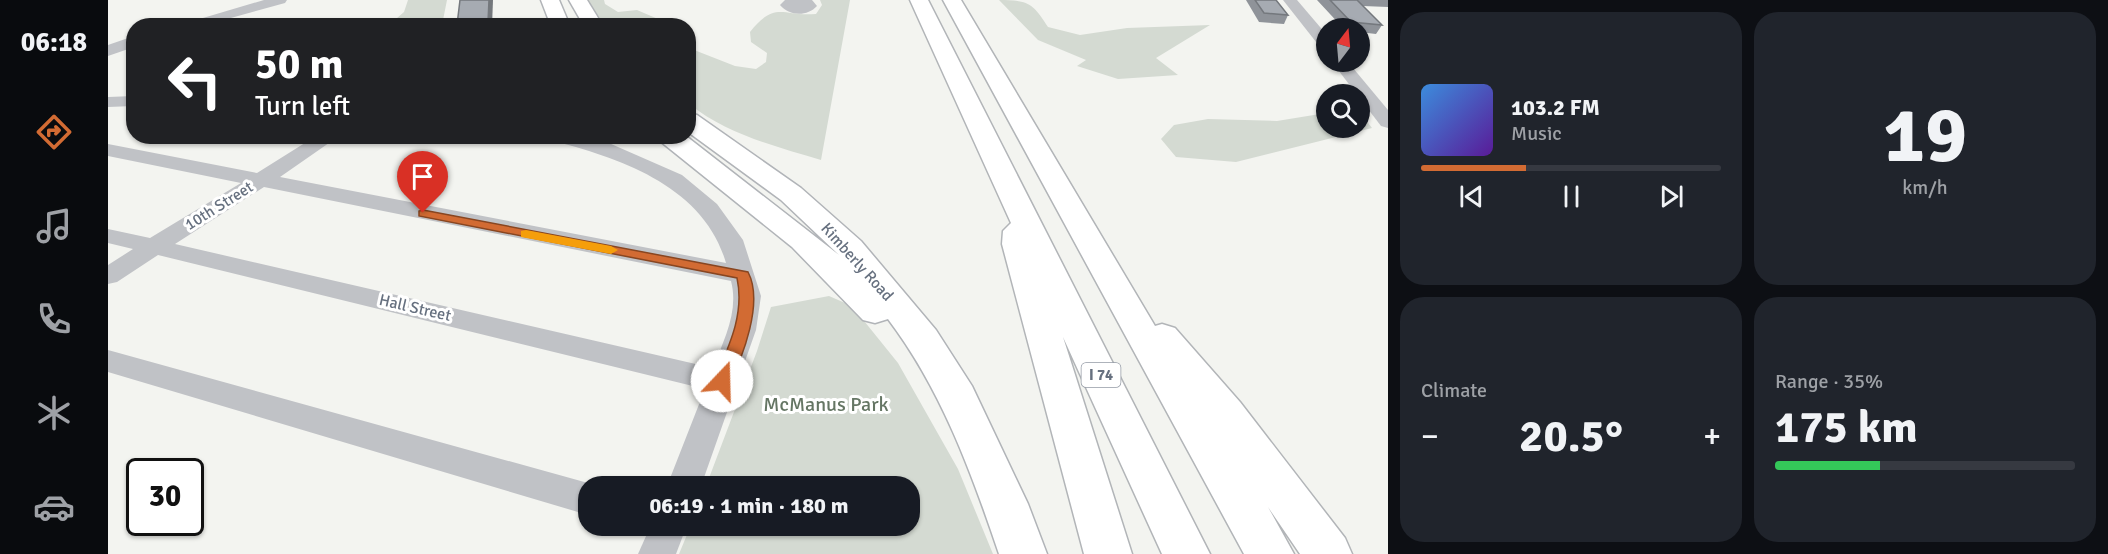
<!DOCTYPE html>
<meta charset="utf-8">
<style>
:root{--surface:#171b24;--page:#20242c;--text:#f1f3f6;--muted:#9ea1a6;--line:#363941;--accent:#d26b33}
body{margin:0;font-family:Signika,sans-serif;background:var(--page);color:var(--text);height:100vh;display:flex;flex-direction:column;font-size:22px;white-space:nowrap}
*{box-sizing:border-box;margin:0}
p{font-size:20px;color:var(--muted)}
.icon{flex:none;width:33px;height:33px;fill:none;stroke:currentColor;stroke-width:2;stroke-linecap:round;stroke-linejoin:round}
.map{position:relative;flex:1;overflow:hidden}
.details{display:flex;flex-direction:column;gap:12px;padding:12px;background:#0d0f14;width:720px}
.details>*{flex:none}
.guide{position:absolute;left:18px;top:18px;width:570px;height:126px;border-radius:24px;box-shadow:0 2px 4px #0004;background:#202124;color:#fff;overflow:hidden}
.needle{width:39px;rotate:16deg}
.buttons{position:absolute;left:1208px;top:18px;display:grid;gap:12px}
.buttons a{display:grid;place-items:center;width:54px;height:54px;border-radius:50%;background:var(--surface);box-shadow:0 2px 4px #0004;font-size:30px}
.speed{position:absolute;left:18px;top:458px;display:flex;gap:12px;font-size:30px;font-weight:700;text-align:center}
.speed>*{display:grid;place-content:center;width:78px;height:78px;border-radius:50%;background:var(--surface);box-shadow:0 2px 4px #0004;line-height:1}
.speed .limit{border:3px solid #111;border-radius:9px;background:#fff;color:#111}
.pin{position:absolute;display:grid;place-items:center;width:51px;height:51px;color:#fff;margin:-62px -26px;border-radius:50% 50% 50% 0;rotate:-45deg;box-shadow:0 0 6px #0007}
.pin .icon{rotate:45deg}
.me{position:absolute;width:66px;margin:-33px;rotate:21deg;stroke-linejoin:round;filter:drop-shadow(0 0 4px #0008)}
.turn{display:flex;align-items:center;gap:21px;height:126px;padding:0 30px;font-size:27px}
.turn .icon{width:78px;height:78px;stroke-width:2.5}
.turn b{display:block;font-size:42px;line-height:51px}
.big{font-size:45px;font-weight:700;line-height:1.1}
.details .tile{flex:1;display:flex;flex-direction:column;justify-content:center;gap:9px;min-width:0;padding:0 21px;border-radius:24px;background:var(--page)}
.details .dial{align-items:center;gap:0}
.dial b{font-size:78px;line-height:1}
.song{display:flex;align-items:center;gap:18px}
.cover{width:72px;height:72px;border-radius:9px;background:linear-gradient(135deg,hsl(210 70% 55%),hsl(270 70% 35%))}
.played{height:6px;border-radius:3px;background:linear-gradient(90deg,var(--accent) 35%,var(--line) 35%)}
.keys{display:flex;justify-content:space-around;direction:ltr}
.heat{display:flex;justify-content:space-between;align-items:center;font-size:33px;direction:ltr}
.charge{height:9px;border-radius:4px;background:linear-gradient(90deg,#34c759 35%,var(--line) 0)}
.details .tiles{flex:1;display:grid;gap:12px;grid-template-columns:repeat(2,1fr)}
.trip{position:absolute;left:470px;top:476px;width:342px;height:60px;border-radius:24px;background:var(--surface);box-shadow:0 2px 4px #0004;font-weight:700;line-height:60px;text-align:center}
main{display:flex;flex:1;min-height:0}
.menu{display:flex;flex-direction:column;width:108px;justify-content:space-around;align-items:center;background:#090b0e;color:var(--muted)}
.menu .icon{width:42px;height:42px}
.menu .active{color:var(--accent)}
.menu b{font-size:27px;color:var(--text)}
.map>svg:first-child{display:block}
</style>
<main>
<nav class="menu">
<b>06:18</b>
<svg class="icon active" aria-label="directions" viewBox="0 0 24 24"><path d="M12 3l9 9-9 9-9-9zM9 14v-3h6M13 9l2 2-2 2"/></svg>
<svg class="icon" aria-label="music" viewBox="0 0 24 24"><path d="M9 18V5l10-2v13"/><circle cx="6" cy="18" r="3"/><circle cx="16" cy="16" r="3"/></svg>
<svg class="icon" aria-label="phone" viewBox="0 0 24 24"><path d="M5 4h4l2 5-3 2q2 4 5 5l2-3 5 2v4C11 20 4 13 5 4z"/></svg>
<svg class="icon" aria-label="climate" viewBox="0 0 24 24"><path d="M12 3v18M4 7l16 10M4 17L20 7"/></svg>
<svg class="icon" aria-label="car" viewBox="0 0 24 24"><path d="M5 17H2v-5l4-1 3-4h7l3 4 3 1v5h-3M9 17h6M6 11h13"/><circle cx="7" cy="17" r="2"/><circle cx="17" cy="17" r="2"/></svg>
</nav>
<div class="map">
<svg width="1280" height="554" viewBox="0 0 1280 554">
<rect width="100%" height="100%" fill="#f3f4f0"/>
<!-- green -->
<g fill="#d4dad2">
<path d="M 300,0 L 339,0 L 334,25 L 281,25 L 296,12 Z"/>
<path d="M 480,0 L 496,0 L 497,4 L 510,12 L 529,10 L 550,19 L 551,25 L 498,25 L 483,8 Z"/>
<path d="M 712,0 L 742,0 L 713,160 C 666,146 619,134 581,104 L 581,48 L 627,66 L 648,69 L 658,62 L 659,53 L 643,42 L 642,32 C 668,0 674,17 708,14 L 714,5 Z"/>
<path d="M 891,0 C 920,0 925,3 940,27 L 972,35 L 1019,28 L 1102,25 L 1048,58 L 1070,75 L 1010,79 L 969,66 L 978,60 L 930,40 Z"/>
<path d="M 1218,113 L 1218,128 L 1251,128 L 1251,116 L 1255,116 L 1264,128 L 1128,162 L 1068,157 L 1053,139 L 1066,125 L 1100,119 L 1169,121 Z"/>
<path d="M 721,296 L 744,306 L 790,363 L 850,469 L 885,554 L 571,554 L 583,525 L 801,525 L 801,486 L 598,486 L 649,351 L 663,307 Z"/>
</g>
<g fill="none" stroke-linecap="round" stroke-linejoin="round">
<defs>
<g id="major">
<path d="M 433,0 L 451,0 L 462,26 L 443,26 Z"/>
<path d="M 461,0 L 479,0 L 495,26 L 476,26 Z"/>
<path d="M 580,113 L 589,115 L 693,188 L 753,241 L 828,330 L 864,386 L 920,504 L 939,554 L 891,554 C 863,471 833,389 780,319 L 767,323 L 755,320 L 684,247 L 552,141 L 549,136 L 578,136 L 731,255 L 673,200 L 580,132 Z"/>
</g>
<g id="highway">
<path d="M 802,0 L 820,0 L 1102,554 L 1054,554 L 955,337 L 1024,554 L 976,554 L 894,244 L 895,231 L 903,223 Z"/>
<path d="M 835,0 L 853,0 L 1047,326 L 1054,324 L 1067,328 L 1132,402 L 1237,538 L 1244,554 L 1192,554 L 1160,507 L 1186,554 L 1136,554 Z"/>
</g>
</defs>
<!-- major casing -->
<use href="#major" stroke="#b1b4b8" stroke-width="3"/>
<!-- highway casing -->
<use href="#highway" stroke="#b2b5b8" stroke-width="3"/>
<!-- minor -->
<g fill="#c0c2c6" fill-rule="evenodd">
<path d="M 156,0 L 179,0 L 177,3 L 94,26 L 68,26 Z"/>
<path d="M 677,0 L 704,0 L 709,6 C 699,17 681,16 672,5 Z"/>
<path d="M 1175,0 L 1189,0 L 1218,34 L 1218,49 L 1212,47 Z"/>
<path d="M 26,36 L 26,47 L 0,56 L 0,45 Z"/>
<path d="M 1224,62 L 1240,62 L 1280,110 L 1280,128 L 1273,126 Z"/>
<path d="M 26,96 L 26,106 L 0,107 L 0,97 Z"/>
<path d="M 208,136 L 231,136 L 172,177 L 618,263 C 596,186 512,158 442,140 L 440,136 L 480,136 L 494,140 L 574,175 L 609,204 L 635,240 L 653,296 L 648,330 L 593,486 L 559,486 L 597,389 L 50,255 L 9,282 L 0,284 L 0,265 L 25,249 L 0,243 L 0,229 L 42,238 L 133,183 L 0,156 L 0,144 L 149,173 ZM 156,187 L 623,281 C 631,311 616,340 605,368 L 67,244 Z"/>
<path d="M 0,350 L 480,483 L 487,486 L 480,486 L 480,515 L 0,372 Z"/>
<path d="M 543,525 L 579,525 L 568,554 L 530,554 Z"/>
</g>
<!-- major -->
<use href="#major" fill="#fff" fill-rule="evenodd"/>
<!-- highway -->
<use href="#highway" fill="#fff" fill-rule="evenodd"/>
</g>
<!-- wall -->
<g fill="#8f9399">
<path d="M 1138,0 L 1168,0 L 1180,15 L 1176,24 L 1151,22 Z"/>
<path d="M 1209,0 L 1280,0 L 1280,7 L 1255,6 L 1274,25 L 1268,34 L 1251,32 L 1251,28 L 1235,28 Z"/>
</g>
<!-- shaded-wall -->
<path fill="#74787d" d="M 381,0 L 385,0 L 384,26 L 349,26 L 349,25 Z"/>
<!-- building -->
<g fill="#a6abb2" stroke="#74787d" stroke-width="1.5">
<path d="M 352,0 L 381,0 L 380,22 L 349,25 Z"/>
<path d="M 1147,0 L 1168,0 L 1180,15 L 1156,13 Z"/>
<path d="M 1222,0 L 1249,0 L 1274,25 L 1243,22 Z"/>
</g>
<!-- route -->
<path fill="#d26b33" stroke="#884621" stroke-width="1.5" d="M 315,210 L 640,272 C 656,302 635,357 620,386 L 609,386 L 606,381 C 620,348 637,315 629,278 L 311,216 L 311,211 Z"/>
<!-- slow -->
<path fill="#f59e0b" d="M 418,230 L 503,246 L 510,250 L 503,254 L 413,237 L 413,231 Z"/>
<g text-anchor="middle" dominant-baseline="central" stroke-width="6" stroke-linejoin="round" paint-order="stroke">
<!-- shield labels -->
<rect fill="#fff" stroke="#949ba5" stroke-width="1.5" x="973.5" y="363" width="39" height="24" rx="4.5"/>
<g font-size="15" font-weight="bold" fill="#66707f">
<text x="993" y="375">I 74</text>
</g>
<!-- street labels -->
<g font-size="16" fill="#66707f" stroke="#fff">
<text transform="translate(111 206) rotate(-32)">10th Street</text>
<text transform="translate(749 262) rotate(48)">Kimberly Road</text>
<text transform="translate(307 308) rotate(13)">Hall Street</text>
</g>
<!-- near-park labels -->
<g font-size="20" fill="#657664" stroke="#fff">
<text x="718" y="404">McManus Park</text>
</g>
</g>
</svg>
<div class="buttons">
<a><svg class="needle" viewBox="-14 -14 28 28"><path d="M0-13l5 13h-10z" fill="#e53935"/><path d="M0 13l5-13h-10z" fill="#9ea1a6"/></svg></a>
<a><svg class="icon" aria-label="search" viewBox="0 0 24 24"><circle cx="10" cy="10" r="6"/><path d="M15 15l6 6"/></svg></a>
</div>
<div class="speed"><div class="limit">30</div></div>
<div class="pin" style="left:315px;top:213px;background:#d93025"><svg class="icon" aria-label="arrive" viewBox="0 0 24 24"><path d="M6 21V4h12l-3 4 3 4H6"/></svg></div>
<svg class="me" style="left:614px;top:381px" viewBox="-20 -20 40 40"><circle r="19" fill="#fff"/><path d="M0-13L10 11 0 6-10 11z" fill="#d26b33"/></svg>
<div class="trip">06:19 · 1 min · 180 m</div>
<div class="guide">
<div class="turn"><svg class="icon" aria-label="left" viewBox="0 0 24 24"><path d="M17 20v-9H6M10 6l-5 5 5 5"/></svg><div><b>50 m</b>Turn left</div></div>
</div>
</div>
<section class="details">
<div class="tiles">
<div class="tile">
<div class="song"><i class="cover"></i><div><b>103.2 FM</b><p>Music</p></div></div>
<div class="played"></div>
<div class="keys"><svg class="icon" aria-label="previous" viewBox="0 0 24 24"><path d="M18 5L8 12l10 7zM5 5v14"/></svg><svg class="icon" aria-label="pause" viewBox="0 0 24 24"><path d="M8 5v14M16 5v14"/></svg><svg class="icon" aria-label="next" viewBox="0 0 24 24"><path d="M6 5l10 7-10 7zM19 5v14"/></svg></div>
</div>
<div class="tile dial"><b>19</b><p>km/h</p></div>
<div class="tile"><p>Climate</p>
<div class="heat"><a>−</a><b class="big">20.5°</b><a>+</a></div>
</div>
<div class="tile"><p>Range · 35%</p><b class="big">175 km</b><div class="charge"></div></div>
</div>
</section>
</main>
